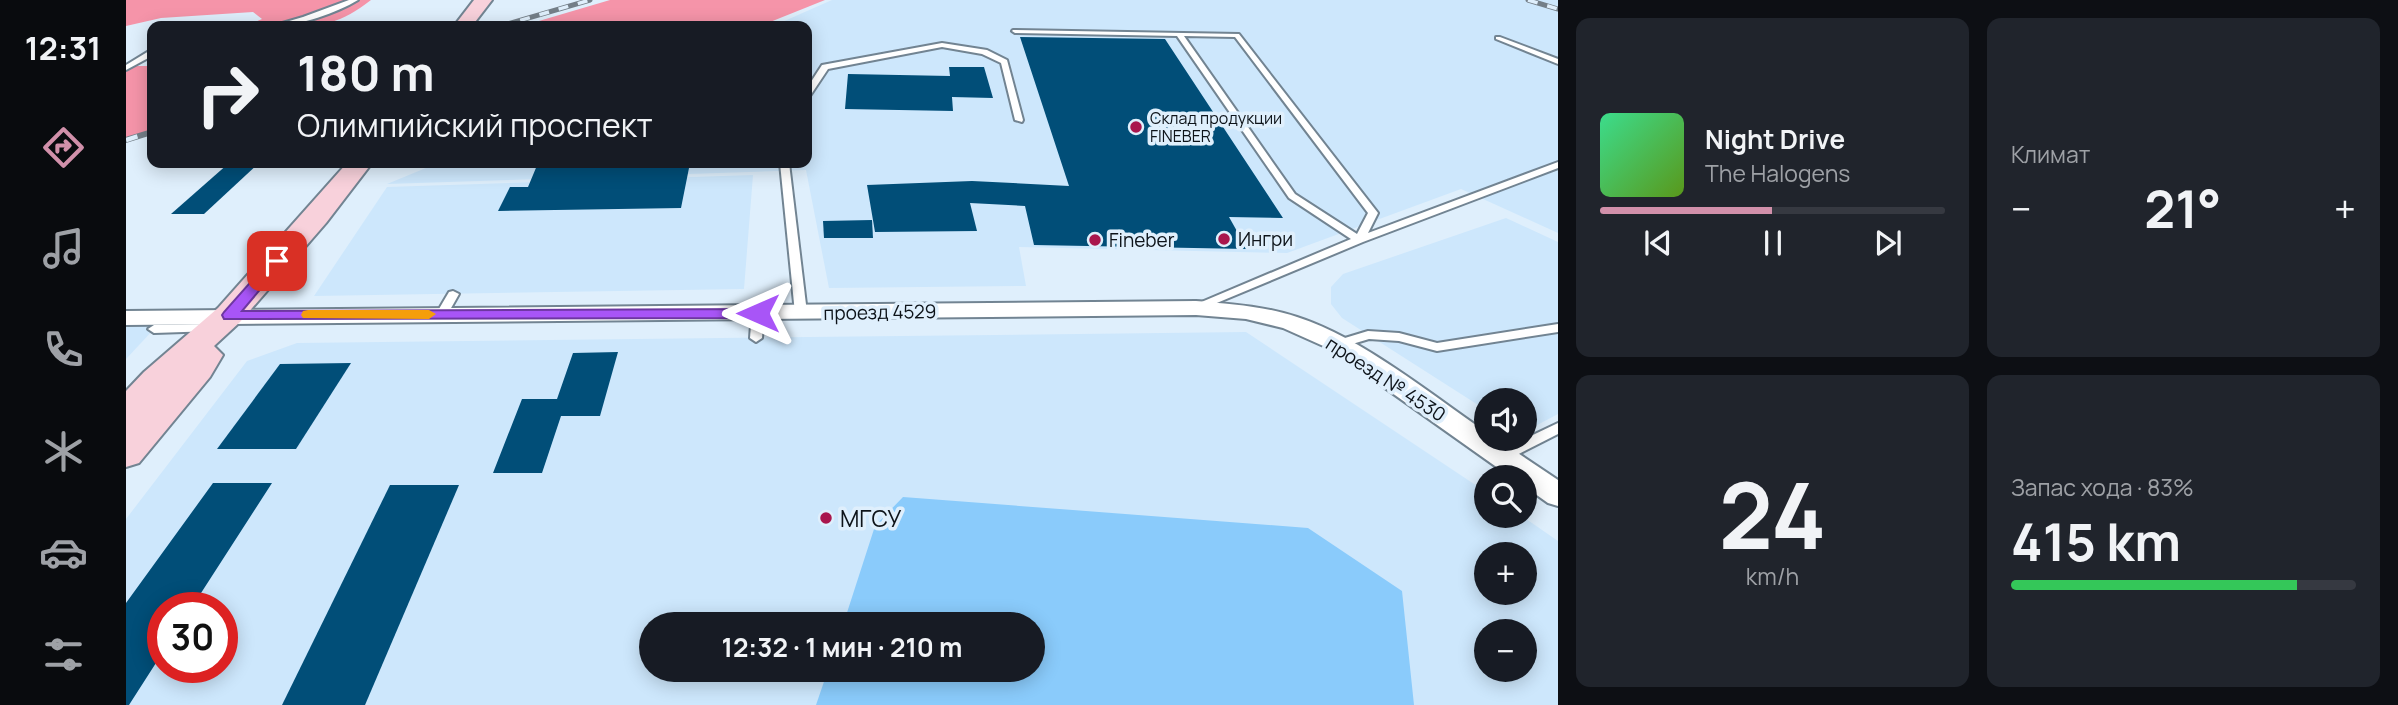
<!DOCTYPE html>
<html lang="ru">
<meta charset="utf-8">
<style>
:root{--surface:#171b24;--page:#20242c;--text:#f1f3f6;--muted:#9ea1a6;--line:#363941;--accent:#d190aa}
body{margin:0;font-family:Manrope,sans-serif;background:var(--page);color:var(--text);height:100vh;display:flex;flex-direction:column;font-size:26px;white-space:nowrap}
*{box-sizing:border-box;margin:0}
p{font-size:23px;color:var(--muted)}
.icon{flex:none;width:38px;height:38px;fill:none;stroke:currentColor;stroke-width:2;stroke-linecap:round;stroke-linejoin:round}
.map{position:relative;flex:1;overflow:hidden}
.sheet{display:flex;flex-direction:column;gap:18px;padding:18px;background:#0d0f14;width:840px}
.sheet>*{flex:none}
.top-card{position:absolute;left:21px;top:21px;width:665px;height:147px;border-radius:14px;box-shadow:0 4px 18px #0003;background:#171b24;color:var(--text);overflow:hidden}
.controls{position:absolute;left:1348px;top:388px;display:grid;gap:14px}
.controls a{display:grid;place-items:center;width:63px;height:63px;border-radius:50%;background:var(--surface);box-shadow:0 4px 18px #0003;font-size:35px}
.speed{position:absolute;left:21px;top:592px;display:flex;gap:14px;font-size:35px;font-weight:700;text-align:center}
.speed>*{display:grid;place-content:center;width:91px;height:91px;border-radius:50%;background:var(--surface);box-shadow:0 4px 18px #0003;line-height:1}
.speed .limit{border:10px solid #d22;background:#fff;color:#111}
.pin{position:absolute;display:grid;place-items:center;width:60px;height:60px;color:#fff;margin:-30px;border-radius:14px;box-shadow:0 4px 10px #0006}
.me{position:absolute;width:77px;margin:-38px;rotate:270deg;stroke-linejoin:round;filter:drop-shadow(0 0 5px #0008)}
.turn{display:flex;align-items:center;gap:24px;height:147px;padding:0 35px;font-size:32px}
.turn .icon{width:91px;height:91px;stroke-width:2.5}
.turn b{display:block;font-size:49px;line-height:60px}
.big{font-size:52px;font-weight:700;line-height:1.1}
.sheet .tile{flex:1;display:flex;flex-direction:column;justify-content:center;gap:10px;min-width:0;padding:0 24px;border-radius:14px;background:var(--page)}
.sheet .dial{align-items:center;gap:0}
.dial b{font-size:91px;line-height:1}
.song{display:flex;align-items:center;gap:21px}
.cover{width:84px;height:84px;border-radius:10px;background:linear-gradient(135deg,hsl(150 70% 55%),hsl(90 70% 35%))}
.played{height:7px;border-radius:4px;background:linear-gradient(90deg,var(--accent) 50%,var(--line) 50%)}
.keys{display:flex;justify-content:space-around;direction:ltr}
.heat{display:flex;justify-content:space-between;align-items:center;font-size:38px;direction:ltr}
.charge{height:10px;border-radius:5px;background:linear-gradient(90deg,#34c759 83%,var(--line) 0)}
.sheet .tiles{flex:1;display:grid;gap:18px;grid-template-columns:repeat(2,1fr)}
.trip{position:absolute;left:513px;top:612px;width:406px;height:70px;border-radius:35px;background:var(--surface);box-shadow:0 4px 18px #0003;font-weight:700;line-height:70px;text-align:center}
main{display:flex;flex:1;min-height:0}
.menu{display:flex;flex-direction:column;width:126px;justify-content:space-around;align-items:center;background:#090b0e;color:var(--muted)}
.menu .icon{width:49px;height:49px}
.menu .active{color:var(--accent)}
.menu b{font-size:32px;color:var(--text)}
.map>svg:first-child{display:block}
</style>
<main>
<nav class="menu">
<b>12:31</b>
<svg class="icon active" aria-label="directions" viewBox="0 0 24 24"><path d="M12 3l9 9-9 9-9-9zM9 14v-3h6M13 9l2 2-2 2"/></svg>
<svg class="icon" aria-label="music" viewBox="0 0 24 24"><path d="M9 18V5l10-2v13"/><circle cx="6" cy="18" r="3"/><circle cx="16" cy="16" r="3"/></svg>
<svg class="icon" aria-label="phone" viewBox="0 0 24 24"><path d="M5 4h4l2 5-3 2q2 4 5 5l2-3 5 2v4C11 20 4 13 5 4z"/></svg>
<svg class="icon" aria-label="climate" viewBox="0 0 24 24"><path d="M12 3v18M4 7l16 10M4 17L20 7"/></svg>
<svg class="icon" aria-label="car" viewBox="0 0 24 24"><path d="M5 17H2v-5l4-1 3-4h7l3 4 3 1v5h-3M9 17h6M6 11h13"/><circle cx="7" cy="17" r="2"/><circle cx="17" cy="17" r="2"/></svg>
<svg class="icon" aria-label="filters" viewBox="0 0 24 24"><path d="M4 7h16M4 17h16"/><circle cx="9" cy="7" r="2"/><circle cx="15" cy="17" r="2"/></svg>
</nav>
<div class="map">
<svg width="1432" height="705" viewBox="0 0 1432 705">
<rect width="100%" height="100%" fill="#dfeffc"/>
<!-- built -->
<g fill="#cde7fc" fill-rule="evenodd">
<path d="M 706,0 L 1432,0 L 1432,233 L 1335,189 L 1161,253 L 893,247 L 900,286 L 703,288 L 680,170 L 261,184 L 312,163 L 681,163 L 681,26 L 647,26 Z"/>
<path d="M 627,175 L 618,289 L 188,296 L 261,187 Z"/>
<path d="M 1380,218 L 1432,242 L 1432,414 L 1398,432 L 1398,401 L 1360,401 L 1360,410 L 1216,318 L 1205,304 L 1205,287 L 1217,274 Z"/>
<path d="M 35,321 L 28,329 L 0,359 L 0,322 Z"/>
<path d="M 1120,332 L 1360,492 L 1360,516 L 1396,516 L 1432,541 L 1432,705 L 0,705 L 0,519 L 121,361 L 171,343 ZM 1360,555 L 1398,555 L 1398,593 L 1360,593 ZM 37,607 L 96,607 L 96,667 L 37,667 ZM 525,625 L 906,625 L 906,670 L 525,670 ZM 1360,632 L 1398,632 L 1398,670 L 1360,670 Z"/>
</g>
<!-- forest -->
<g fill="#f594a9">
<path d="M 0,0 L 245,0 C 201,35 173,26 120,26 L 136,19 L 127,12 L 35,18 L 0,26 Z"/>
<path d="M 484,0 L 699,0 L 634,26 L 396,26 Z"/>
<path d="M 0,66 L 26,66 L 26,131 L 0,139 Z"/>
</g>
<!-- water -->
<path fill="#8acbfb" d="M 777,497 L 1182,528 L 1276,591 L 1288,705 L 690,705 L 702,670 L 906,670 L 906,625 L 717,625 L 749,526 Z"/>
<!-- building -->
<g fill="#014e78">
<path d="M 894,37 L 1039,39 L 1157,218 L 1103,217 L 1121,249 L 908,245 L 899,206 L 844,203 L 851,231 L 749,232 L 741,185 L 846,181 L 943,186 Z"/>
<path d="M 823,67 L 858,67 L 867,98 L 826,97 L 827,111 L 719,109 L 722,74 L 824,76 Z"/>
<path d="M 103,163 L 133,163 L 78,214 L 45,214 Z"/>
<path d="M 412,163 L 564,163 L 555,208 L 372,211 L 384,187 L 402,187 Z"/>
<path d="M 746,220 L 747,238 L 698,238 L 697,221 Z"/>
<path d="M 492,352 L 474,416 L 435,416 L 416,473 L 367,473 L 396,399 L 431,399 L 447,353 Z"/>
<path d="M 225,363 L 170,449 L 91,449 L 154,364 Z"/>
<path d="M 87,483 L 146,483 L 66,607 L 37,607 L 37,652 L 3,705 L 0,705 L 0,603 Z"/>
<path d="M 264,485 L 333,485 L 239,705 L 156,705 Z"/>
</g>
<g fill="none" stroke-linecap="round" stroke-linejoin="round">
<defs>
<g id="lane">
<path d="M 223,0 L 232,0 C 211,13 170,27 146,26 L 177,17 Z"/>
<path d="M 887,30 L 1113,34 L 1252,213 L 1242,233 L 1432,162 L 1432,168 L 1237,242 L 1074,310 L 1066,310 L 1064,308 L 1066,306 L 1225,239 L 1163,198 L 1051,36 L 889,33 L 886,31 ZM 1058,36 L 1109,37 L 1242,213 L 1231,234 L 1169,194 Z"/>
<path d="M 1370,37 L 1374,37 L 1432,59 L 1432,64 L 1370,39 Z"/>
<path d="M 816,43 L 861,50 L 881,60 L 897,120 L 896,122 L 889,120 L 875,63 L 856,54 L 816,47 L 702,69 L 684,96 L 681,96 L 681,88 L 696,65 Z"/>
<path d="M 23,51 L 26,51 L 26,56 L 0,70 L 0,65 Z"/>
<path d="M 654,163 L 663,163 L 681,313 L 675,317 L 669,313 Z"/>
<path d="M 327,291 L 333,294 L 320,317 L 316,318 L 312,317 L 310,314 L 323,292 Z"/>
<path d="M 632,309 L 638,313 L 636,338 L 630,342 L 624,338 L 626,313 Z"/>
<path d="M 84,324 L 88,325 L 90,328 L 88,331 L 28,333 L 22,329 L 28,325 Z"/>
<path d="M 1432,324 L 1432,332 L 1311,351 L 1273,341 L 1243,339 L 1213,348 L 1207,344 L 1209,341 L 1242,331 L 1273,333 L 1311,343 Z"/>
<path d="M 1432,423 L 1432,434 L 1381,460 L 1371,460 L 1369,456 L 1371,452 Z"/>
</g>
<path id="street" d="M 1070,301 C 1104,304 1138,306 1171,317 C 1236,338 1303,393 1360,432 L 1360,439 L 1371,439 L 1432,480 L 1432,506 L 1422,503 L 1398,486 L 1398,478 L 1386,478 L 1204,349 L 1157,328 L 1120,319 L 1070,315 L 0,325 L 0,311 Z"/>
<g id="secondary">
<path d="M 348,0 L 366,0 L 346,26 L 328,26 Z"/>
<path d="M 221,163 L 246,163 L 200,223 L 114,322 L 88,346 L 97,355 L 84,377 L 13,463 L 0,467 L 0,391 L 18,372 L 92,308 Z"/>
</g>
</defs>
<!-- lane casing -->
<use href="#lane" stroke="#728492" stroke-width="4"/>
<!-- street casing -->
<use href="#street" stroke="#728492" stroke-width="4"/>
<!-- secondary casing -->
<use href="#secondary" stroke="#728492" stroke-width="4"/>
<!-- lane -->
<use href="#lane" fill="#fff" fill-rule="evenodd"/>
<!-- street -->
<use href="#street" fill="#fff" fill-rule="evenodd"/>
<!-- secondary -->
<use href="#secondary" fill="#f8d1db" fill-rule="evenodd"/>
<defs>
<g id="rail-far1">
<path d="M 1402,0 L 1432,9"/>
<path d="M 375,26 L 464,0"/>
</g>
<path id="rail" d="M 0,140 L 26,132"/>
</defs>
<!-- rail-far1 casing -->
<use href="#rail-far1" stroke="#747f88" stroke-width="5"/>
<!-- rail casing -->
<use href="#rail" stroke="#747f88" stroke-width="6"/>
<!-- rail-far1 -->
<use href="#rail-far1" stroke="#dfeffc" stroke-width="3.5" stroke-dasharray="10" stroke-linecap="butt"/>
<!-- rail -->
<use href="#rail" stroke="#dfeffc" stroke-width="4.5" stroke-dasharray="12" stroke-linecap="butt"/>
</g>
<!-- route -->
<path fill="#a855f7" stroke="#6d37a1" stroke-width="2" d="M 151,257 L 158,261 L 116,311 L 632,309 L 640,313 L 632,318 L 98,319 L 96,315 L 98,312 L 146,258 Z"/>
<!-- slow -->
<path fill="#f59e0b" d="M 182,310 L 303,310 L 310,314 L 303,319 L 177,318 L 175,315 L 177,311 Z"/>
<!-- markers -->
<g fill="#a9164d" stroke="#dfeffc" stroke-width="2.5">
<circle cx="1010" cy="127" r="7"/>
<circle cx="1098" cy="239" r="7"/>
<circle cx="969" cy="240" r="7"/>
<circle cx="700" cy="518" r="7"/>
</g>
<g text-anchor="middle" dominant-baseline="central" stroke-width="7" stroke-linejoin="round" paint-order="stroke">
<!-- far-poi labels -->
<g font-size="16" fill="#0d1319" stroke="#dfeffc" text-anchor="start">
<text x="1024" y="118">Склад продукции<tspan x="1024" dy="18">FINEBER</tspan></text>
</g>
<!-- poi labels -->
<g font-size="19" fill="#0d1319" stroke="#dfeffc" text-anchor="start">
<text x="1112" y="239">Ингри</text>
<text x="983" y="240">Fineber</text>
</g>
<!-- street labels -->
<g font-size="19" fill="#0d1319" stroke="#dfeffc">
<text transform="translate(754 312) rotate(-1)">проезд 4529</text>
<text transform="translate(1260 379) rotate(33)">проезд № 4530</text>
</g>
<!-- near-poi labels -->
<g font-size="23" fill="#0d1319" stroke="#dfeffc" text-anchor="start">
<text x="714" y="518">МГСУ</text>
</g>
</g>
</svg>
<div class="controls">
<a><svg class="icon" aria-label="sound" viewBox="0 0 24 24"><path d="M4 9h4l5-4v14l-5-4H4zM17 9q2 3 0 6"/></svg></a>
<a><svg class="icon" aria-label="search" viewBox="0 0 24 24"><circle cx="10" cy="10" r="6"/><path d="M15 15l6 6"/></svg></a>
<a>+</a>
<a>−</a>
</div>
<div class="speed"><div class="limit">30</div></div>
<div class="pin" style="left:151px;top:261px;background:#d93025"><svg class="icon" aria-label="arrive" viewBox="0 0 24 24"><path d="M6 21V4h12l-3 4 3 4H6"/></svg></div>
<svg class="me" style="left:632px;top:313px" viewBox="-20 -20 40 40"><path d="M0-17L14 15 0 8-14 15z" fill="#a855f7" stroke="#fff" stroke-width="4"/></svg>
<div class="trip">12:32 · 1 мин · 210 m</div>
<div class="top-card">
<div class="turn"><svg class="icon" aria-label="right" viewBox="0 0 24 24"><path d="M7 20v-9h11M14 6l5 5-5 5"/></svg><div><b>180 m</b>Олимпийский проспект</div></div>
</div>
</div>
<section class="sheet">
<div class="tiles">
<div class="tile">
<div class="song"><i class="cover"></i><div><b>Night Drive</b><p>The Halogens</p></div></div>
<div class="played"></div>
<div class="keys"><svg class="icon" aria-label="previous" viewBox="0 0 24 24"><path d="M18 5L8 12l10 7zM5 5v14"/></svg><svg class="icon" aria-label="pause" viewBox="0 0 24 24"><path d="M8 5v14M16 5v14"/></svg><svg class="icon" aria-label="next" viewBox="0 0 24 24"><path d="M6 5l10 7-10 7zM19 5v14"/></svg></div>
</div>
<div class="tile"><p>Климат</p>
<div class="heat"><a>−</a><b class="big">21°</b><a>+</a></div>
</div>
<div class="tile dial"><b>24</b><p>km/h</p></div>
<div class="tile"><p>Запас хода · 83%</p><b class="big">415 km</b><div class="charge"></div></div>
</div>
</section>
</main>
